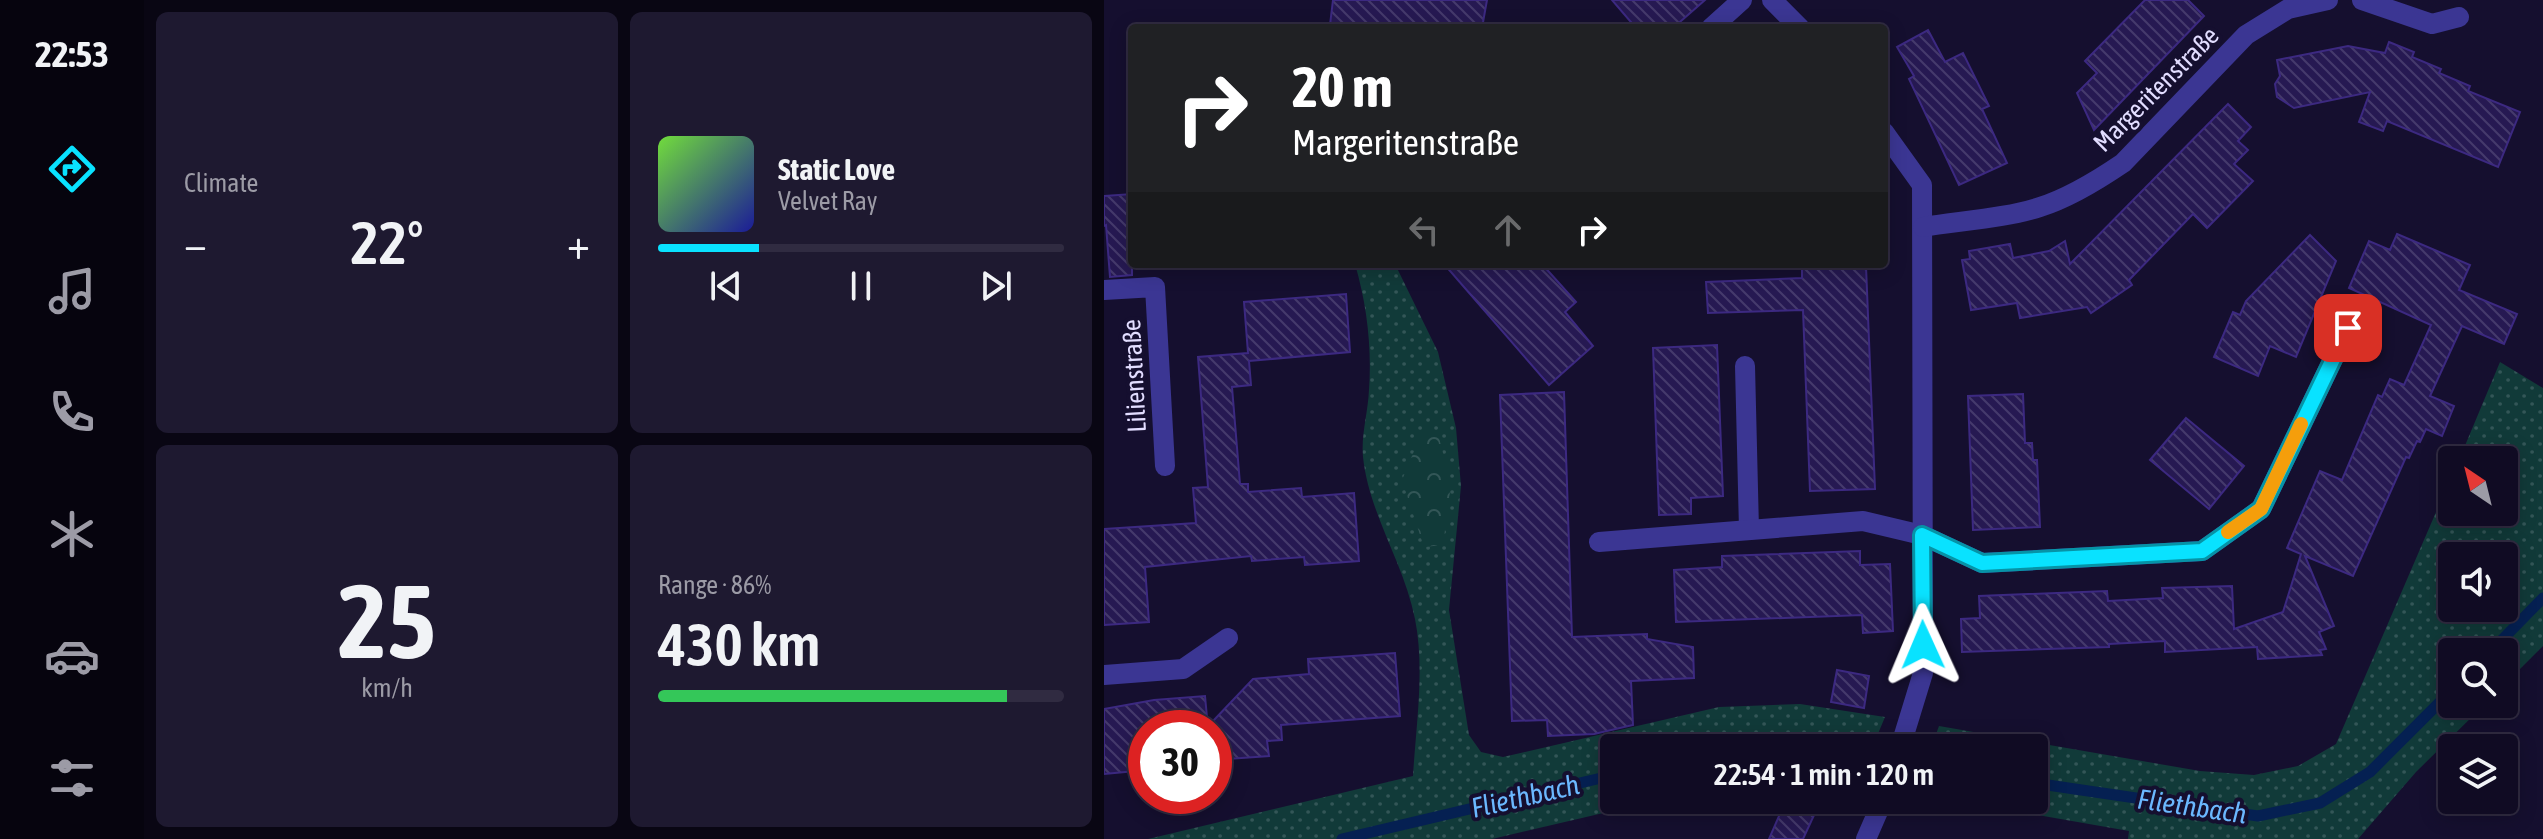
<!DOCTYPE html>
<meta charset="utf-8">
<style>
:root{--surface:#100b23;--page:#1e1930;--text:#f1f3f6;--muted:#9c9ba6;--line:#302b41;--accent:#09e2ff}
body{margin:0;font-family:"Asap Condensed",sans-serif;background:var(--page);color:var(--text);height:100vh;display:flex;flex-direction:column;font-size:30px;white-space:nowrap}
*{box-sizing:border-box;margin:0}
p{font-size:26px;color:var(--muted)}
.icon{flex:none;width:44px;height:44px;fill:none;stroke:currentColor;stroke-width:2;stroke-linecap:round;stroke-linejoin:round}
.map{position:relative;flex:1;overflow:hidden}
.drawer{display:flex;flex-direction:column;gap:12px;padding:12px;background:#090613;width:960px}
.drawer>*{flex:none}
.guide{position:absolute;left:24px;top:24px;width:760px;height:244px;border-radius:8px;box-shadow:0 4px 20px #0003,0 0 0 2px var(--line);background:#202124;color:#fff;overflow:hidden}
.needle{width:52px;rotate:325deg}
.buttons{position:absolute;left:1334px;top:446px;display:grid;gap:16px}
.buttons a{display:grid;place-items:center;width:80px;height:80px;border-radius:8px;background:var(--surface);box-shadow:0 4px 20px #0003,0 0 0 2px var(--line);font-size:40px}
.speed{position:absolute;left:24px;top:710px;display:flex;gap:16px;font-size:40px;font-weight:700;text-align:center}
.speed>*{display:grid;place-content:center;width:104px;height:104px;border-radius:50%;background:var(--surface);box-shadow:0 4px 20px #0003,0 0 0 2px var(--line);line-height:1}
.speed .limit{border:12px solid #d22;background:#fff;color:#111}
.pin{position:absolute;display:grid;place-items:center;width:68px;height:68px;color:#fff;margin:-34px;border-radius:16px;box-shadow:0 4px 12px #0006}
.me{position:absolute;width:88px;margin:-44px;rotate:359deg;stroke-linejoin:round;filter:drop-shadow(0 0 6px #0008)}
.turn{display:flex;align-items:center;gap:28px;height:168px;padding:0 32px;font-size:36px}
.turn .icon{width:104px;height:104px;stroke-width:2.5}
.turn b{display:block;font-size:56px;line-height:68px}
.lanes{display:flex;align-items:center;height:76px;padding:0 32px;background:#0003;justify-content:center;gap:40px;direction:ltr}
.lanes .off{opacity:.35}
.big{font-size:60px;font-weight:600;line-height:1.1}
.drawer .card{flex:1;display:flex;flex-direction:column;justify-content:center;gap:12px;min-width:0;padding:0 28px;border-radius:12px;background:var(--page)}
.drawer .dial{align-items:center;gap:0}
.dial b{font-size:104px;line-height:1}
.song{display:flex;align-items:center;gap:24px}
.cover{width:96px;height:96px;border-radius:12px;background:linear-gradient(135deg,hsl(100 70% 55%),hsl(240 70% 35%))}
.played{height:8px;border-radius:4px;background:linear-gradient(90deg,var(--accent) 25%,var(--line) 25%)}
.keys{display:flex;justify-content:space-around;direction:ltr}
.heat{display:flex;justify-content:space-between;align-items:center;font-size:44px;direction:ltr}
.charge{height:12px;border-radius:6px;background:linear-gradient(90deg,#34c759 86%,var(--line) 0)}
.drawer .tiles{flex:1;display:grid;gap:12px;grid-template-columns:repeat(2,1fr)}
.trip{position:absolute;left:496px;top:734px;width:448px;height:80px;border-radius:8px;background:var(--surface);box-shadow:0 4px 20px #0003,0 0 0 2px var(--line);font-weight:600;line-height:80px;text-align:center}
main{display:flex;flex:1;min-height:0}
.tabs{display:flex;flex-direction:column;width:144px;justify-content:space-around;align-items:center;background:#06040e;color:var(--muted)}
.tabs .icon{width:56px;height:56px}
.tabs .selected{color:var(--accent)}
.tabs b{font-size:36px;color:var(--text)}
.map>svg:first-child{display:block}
</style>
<main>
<nav class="tabs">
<b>22:53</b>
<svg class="icon selected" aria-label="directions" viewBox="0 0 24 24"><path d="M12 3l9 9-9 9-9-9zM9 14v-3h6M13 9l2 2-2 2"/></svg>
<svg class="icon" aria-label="music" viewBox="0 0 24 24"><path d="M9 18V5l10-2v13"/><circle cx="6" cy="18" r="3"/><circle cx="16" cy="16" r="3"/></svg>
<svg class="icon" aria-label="phone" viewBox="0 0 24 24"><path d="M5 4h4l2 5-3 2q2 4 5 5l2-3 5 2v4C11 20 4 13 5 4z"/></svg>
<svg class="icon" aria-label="climate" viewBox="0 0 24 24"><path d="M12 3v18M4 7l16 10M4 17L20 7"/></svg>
<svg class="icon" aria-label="car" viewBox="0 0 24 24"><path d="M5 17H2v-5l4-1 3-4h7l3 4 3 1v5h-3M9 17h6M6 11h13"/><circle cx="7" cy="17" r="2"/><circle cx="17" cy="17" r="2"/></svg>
<svg class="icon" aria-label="filters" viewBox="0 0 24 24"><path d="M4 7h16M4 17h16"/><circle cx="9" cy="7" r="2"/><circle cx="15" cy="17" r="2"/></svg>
</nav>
<section class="drawer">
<div class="tiles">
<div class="card"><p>Climate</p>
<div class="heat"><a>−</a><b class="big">22°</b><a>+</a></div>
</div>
<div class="card">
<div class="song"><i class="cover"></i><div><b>Static Love</b><p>Velvet Ray</p></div></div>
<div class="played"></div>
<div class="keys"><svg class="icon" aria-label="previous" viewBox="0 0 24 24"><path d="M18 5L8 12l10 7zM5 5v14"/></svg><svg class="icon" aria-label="pause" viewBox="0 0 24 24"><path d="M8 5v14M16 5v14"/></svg><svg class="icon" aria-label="next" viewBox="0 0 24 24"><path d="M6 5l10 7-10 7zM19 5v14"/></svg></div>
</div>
<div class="card dial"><b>25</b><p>km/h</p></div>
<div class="card"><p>Range · 86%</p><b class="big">430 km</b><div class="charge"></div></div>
</div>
</section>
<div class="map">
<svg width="1439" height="839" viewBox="0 0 1439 839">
<defs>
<pattern id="grass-dots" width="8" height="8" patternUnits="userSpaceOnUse" patternTransform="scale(2)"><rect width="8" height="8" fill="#113a39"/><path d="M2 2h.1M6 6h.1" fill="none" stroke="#335657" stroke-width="1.8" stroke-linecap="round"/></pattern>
<pattern id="park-crowns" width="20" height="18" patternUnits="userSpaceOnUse" patternTransform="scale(2)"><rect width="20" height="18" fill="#113a39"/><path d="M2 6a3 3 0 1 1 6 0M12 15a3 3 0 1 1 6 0" fill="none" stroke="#335657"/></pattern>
<pattern id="building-back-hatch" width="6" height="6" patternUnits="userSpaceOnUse" patternTransform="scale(2)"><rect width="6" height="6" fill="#261952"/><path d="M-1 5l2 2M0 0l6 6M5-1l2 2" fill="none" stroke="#453a6c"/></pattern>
</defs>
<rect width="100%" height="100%" fill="#150f2f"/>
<!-- grass -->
<g fill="url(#grass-dots)" fill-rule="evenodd">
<path d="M 251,264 L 291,264 L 334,352 L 352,428 L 357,486 L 345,610 L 365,735 L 377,752 L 399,757 L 615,707 L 696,704 L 781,717 L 768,748 L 510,748 L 510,800 L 555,800 L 388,839 L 44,839 L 309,776 C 312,725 321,669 311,619 C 300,563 265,514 259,457 C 257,434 264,413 265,390 C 268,348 263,305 251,264 Z"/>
<path d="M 1396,362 L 1439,388 L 1439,646 L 1400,685 L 1400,652 L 1348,652 L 1348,704 L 1381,704 L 1312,772 L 1254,839 L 1024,839 L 1025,831 L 848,800 L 930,800 L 930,748 L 827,748 L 835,726 L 1096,771 L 1150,775 L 1194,766 L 1232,744 L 1348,475 L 1348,512 L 1400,512 L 1400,460 L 1355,460 ZM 1400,556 L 1400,608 L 1348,608 L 1348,556 Z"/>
</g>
<!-- park -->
<path fill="url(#park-crowns)" d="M 333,430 L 347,484 L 339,545 L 320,547 L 298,480 L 318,432 Z"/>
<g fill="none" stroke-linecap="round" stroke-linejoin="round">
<!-- stream -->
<g stroke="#052052" stroke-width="11">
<path d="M 1386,652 L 1439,598"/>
<path d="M 627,748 C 656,741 689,742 719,748"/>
<path d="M 930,783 L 1154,816 L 1216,803 L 1266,772 L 1348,690"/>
<path d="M 238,839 L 510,775"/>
</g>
</g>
<!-- building -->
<g fill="url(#building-back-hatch)" stroke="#3c2981" stroke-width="2">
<path d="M 229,0 L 383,0 L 378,28 L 242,28 L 226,25 Z"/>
<path d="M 508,0 L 601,0 L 569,28 L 532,28 Z"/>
<path d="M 1041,0 L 1084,0 L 1100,16 L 990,130 L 973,93 L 993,73 L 981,61 Z"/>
<path d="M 824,30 L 841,62 L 859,53 L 885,106 L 878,109 L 903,163 L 855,185 L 805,79 L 810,76 L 793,47 Z"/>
<path d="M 1285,42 L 1310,52 L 1308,57 L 1337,69 L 1335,73 L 1366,86 L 1364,91 L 1416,112 L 1394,167 L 1283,121 L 1279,131 L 1255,122 L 1266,92 L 1190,108 L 1173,97 L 1171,84 L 1176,76 L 1173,60 L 1244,46 L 1281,53 Z"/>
<path d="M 1124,104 L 1147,127 L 1134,141 L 1144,150 L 1130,164 L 1149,181 L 1103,228 L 1089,214 L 1025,280 L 1028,285 L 987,313 L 983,307 L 916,318 L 913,303 L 867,310 L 858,260 L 866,259 L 865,251 L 906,244 L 909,258 L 945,251 L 961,241 L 966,264 Z"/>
<path d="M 28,194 L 28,275 L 6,277 L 2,225 L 0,226 L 0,196 Z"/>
<path d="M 1293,234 L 1366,265 L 1355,290 L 1413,314 L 1400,344 L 1358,326 L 1326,396 L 1350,406 L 1338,436 L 1322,429 L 1316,442 L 1313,441 L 1305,458 L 1302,457 L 1249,576 L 1201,556 L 1230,626 L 1215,632 L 1222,649 L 1216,650 L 1218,655 L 1154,659 L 1153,647 L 1061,652 L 1061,641 L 1005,644 L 1005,647 L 858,652 L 857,619 L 876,618 L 875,596 L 1003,591 L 1004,601 L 1059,598 L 1058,588 L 1128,586 L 1130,629 L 1179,612 L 1197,554 L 1183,548 L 1216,471 L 1238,480 L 1274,395 L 1278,397 L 1286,379 L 1300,385 L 1327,325 L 1245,288 L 1265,241 L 1286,250 Z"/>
<path d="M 1206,235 L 1232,261 L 1192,357 L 1166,346 L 1154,376 L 1110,357 L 1129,312 L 1136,315 L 1142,301 Z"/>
<path d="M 340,264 L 438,264 L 472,302 L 461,312 L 489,346 L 445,385 Z"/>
<path d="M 698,264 L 729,264 L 729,267 L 762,266 L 771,489 L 706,491 L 699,310 L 604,313 L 602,282 L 698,278 Z"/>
<path d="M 242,294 L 246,352 L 145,361 L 147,385 L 128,387 L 136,484 L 144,484 L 144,492 L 197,488 L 198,497 L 250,493 L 255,561 L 201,565 L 200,557 L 148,561 L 147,556 L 41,567 L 45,622 L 0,625 L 0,529 L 92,523 L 89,488 L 104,487 L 94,357 L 144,353 L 140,302 Z"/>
<path d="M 613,345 L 619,496 L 587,498 L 587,514 L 555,515 L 549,348 Z"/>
<path d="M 460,392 L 468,637 L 543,634 L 543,639 L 589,647 L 590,678 L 527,681 L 529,725 L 490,734 L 444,736 L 443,720 L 408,721 L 396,395 Z"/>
<path d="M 919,394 L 921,443 L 928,443 L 929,460 L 933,460 L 936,527 L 869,530 L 864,396 Z"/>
<path d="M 1082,418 L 1140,466 L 1105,509 L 1046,460 Z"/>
<path d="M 756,551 L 756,565 L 786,564 L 789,631 L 759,633 L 758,615 L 572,622 L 570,570 L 618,567 L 618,556 Z"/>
<path d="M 291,653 L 296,716 L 177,725 L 178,740 L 163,741 L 165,756 L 110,760 L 110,720 L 149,679 L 205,674 L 204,659 Z"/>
<path d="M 733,670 L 765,676 L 760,708 L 727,702 Z"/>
<path d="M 101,696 L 104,728 L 42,728 L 42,770 L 0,774 L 0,709 L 50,700 Z"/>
<path d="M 682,800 L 717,800 L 699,839 L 665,839 Z"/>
</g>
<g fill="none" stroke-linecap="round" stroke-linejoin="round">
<!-- minor -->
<g stroke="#3b3693" stroke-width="20">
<path d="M 668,0 L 696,28"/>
<path d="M 1258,0 L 1328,24 L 1355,17"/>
<path d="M 607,28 L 638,0"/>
<path d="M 780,132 L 818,185 L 819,673 L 796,748"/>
<path d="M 819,227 C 855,221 903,218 936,207 C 965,198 994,180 1019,163 L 1142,35 L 1184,9 L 1224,0"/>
<path d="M 0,290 L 51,287 L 61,466"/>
<path d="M 641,366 L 645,530"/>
<path d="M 495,542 L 759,521 L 818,535 L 878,563 L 1098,551 L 1157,509 L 1244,328"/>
<path d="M 0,675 L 79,669 L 124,638"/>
<path d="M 762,839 L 779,800"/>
</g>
</g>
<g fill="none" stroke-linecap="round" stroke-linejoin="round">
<defs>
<path id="route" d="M 819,645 L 818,535 L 878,563 L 1098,551 L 1157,509 L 1244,328"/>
</defs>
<!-- route casing -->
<use href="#route" stroke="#0693a6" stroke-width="20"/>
<!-- route -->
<use href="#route" stroke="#09e2ff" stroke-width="14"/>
<!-- slow -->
<path stroke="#f59e0b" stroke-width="14" d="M 1124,532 L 1157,509 L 1197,424"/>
</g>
<g text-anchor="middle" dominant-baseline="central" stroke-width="8" stroke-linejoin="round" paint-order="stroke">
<!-- street labels -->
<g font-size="26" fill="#e2ddff" stroke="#150f2f">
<text transform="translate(1052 89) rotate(-45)">Margeritenstraße</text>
<text transform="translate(30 376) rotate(-93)">Lilienstraße</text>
</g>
<!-- water labels -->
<g font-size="28" font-style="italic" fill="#6bb8ff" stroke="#150f2f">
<text transform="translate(421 796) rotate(-13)">Fliethbach</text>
<text transform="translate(1088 806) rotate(8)">Fliethbach</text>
</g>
</g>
</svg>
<div class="buttons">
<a><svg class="needle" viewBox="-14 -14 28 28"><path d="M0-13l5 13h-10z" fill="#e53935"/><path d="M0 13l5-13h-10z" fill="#9c9ba6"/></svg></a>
<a><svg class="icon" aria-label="sound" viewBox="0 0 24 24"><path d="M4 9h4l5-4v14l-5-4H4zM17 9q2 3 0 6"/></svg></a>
<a><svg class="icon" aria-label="search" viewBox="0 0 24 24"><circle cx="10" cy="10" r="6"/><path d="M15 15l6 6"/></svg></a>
<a><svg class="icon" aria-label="layers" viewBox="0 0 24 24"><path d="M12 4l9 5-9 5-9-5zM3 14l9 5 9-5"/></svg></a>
</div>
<div class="speed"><div class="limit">30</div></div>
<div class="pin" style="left:1244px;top:328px;background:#d93025"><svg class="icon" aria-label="arrive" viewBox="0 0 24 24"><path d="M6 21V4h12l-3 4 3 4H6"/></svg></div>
<svg class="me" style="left:819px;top:645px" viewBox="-20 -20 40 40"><path d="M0-17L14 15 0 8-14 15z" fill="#09e2ff" stroke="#fff" stroke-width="4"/></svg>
<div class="trip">22:54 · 1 min · 120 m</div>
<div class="guide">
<div class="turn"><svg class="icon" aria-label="right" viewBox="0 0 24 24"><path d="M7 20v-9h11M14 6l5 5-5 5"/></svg><div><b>20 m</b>Margeritenstraße</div></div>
<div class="lanes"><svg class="icon off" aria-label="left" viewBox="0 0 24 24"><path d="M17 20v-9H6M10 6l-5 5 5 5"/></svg><svg class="icon off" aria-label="ahead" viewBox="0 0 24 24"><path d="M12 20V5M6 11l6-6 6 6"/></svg><svg class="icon" aria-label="right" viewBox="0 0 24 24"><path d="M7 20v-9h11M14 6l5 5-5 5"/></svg></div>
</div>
</div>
</main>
